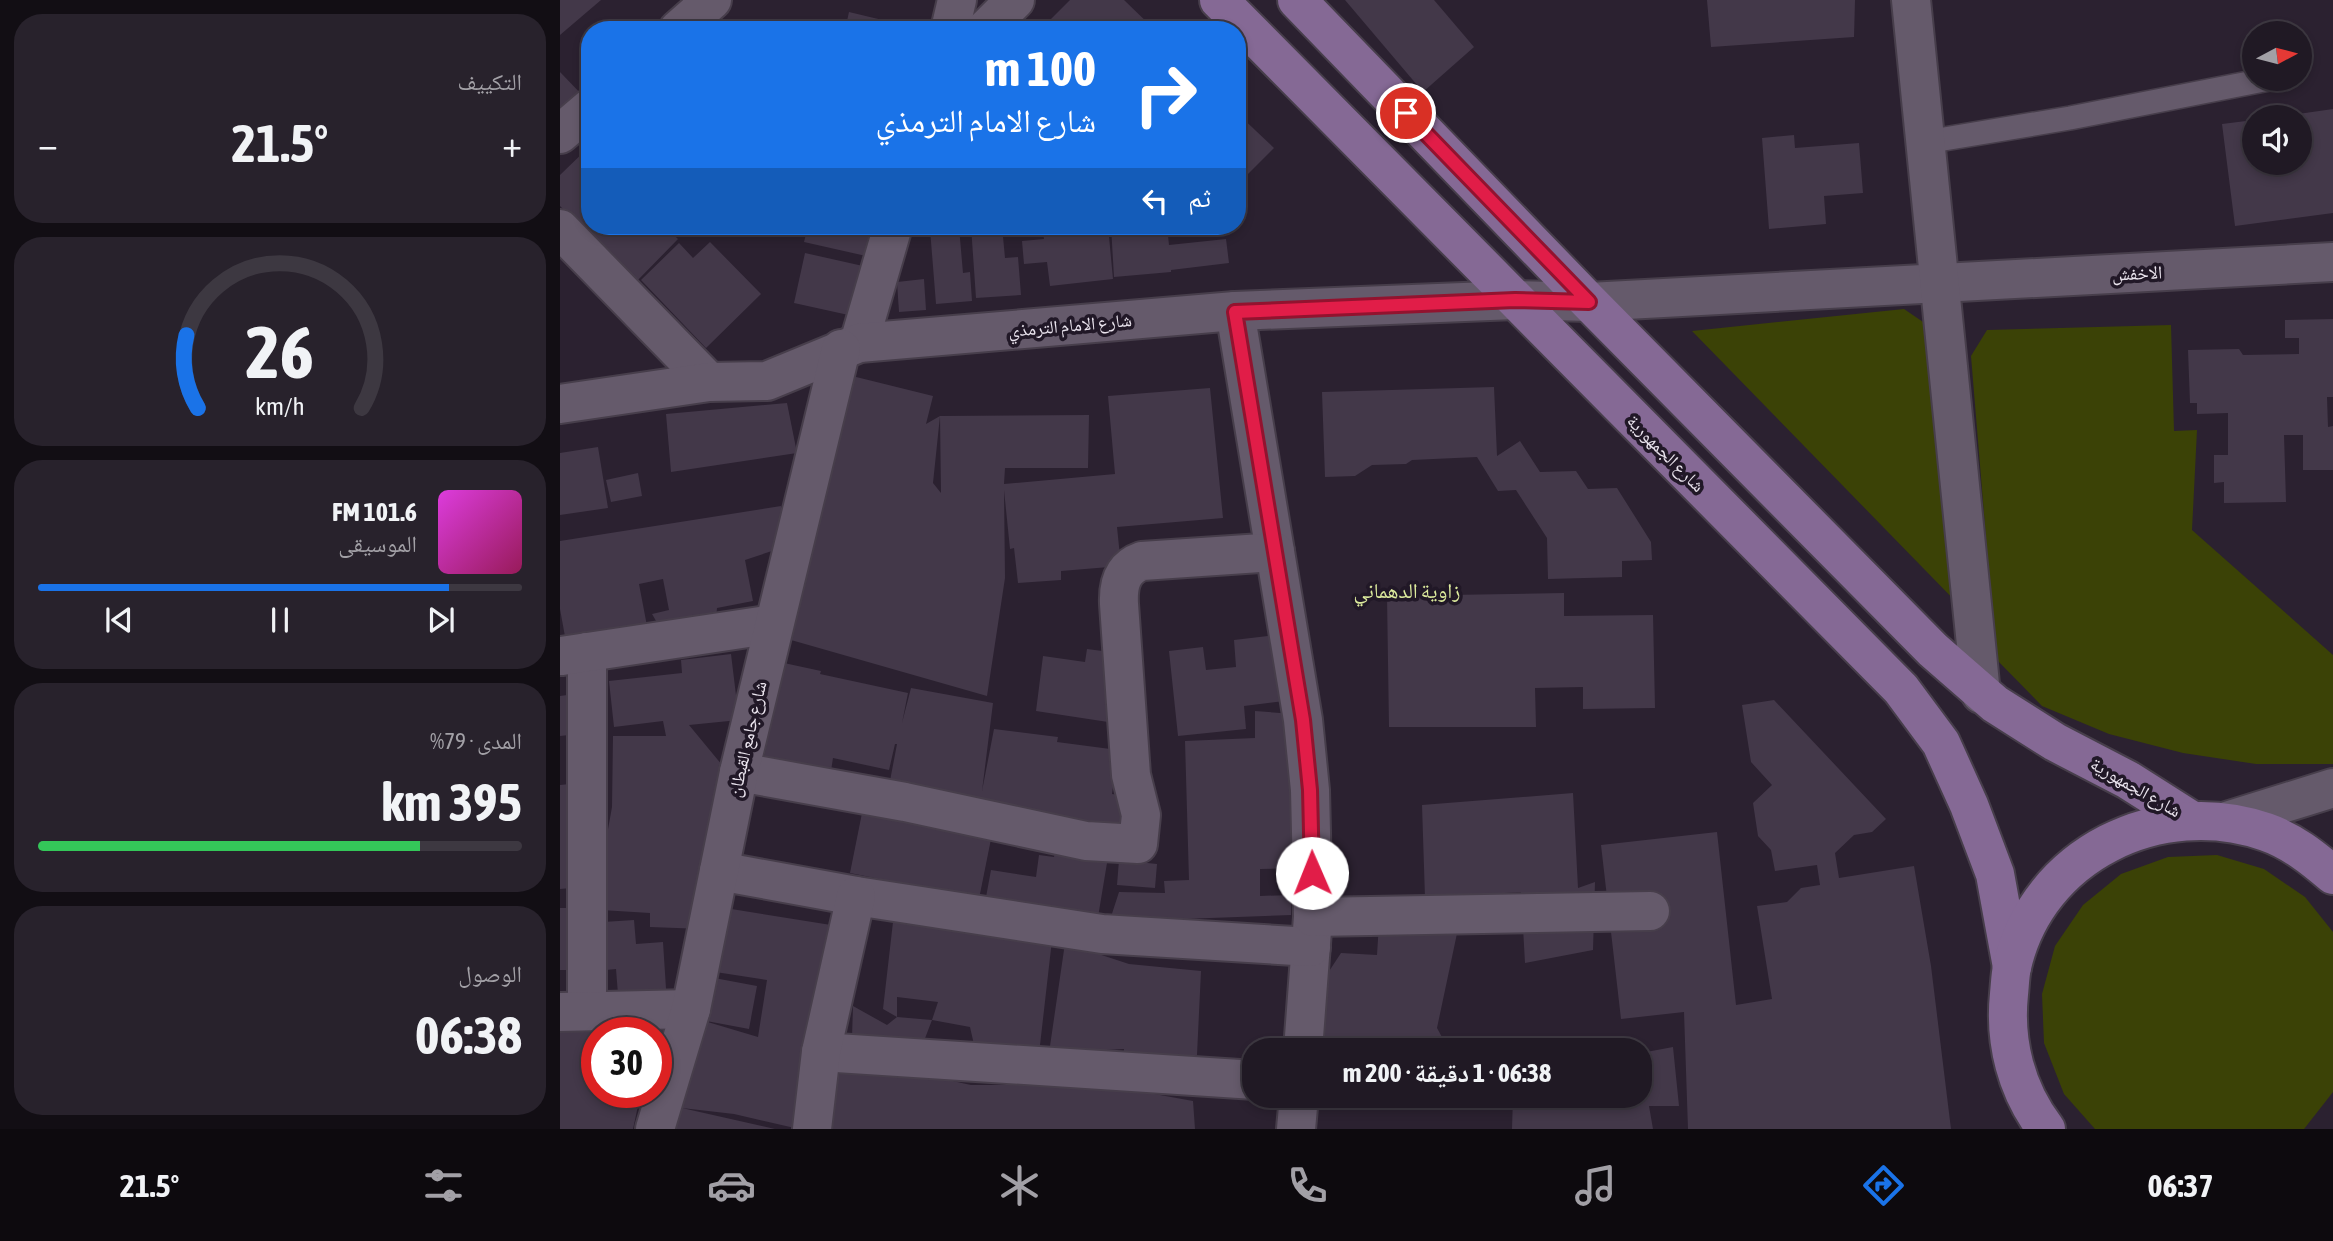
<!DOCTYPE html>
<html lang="ar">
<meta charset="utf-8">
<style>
:root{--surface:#201924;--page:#28222c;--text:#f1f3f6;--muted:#a2a0a6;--line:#3d3841;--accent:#1a73e8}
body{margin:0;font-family:"Asap Condensed","Noto Naskh Arabic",sans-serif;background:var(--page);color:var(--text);direction:rtl;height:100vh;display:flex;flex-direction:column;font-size:26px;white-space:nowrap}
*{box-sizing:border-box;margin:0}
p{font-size:23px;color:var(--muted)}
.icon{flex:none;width:38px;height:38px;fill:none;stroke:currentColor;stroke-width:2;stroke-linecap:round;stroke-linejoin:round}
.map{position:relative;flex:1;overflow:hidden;direction:ltr}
.drawer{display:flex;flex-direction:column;gap:14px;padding:14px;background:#120e14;width:560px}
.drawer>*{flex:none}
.hud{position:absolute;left:21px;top:21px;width:665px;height:214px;border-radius:28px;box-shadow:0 4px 10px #0003,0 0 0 2px var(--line);direction:rtl;background:#1a73e8;color:#fff;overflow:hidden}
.needle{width:46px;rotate:83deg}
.controls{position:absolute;left:1682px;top:21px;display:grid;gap:14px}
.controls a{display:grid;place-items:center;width:70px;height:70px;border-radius:50%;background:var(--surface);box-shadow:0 4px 10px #0003,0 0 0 2px var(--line);font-size:35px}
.speed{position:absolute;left:21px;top:1017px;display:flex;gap:14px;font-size:35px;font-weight:700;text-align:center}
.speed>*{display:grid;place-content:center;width:91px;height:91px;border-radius:50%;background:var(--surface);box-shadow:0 4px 10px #0003,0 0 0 2px var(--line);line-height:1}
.speed .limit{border:10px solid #d22;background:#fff;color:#111}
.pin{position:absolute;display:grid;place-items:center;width:60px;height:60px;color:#fff;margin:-30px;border:4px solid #fff;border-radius:50%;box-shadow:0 2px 7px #0007}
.me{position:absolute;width:77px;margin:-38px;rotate:359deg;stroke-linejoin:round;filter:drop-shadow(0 0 5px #0008)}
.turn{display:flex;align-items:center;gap:24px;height:147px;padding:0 35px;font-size:32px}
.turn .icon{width:91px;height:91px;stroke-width:2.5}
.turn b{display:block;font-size:49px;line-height:60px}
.then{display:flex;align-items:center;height:66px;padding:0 35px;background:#0003;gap:14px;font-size:26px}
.big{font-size:52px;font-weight:700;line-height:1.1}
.drawer .tile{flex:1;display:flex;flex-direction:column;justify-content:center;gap:10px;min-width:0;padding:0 24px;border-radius:28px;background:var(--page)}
.drawer .dial{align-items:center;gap:0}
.dial svg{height:182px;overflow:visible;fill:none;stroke:var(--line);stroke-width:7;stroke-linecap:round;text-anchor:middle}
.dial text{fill:var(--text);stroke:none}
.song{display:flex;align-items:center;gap:21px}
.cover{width:84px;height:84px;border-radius:10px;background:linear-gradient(135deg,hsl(300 70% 55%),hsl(330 70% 35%))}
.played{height:7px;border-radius:4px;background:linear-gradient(90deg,var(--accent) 85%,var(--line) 85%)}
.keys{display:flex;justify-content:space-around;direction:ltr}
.heat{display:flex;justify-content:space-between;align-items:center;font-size:38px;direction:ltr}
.charge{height:10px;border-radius:5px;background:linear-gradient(90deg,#34c759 79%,var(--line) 0)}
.trip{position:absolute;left:682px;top:1038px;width:410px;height:70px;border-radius:28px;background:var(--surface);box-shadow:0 4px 10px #0003,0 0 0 2px var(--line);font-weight:700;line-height:70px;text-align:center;direction:rtl}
.dock{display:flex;height:112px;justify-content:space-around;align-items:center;background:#0d0a0e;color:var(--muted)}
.dock .icon{width:49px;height:49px}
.dock .active{color:var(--accent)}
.dock b{font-size:32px;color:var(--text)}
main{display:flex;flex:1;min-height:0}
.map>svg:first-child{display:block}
</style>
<main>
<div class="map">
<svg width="1773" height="1129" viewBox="0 0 1773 1129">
<rect width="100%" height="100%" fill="#2b2130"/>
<!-- green -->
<g fill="#3b4206">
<path d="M 1344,309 L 1369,326 L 1404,610 L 1132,331 Z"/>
<path d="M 1611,325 L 1614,431 L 1637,430 L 1632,530 L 1773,655 L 1773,764 L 1696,764 L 1623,753 L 1549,734 L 1482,706 L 1436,659 L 1411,356 L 1427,330 Z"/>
<path d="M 1657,855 L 1704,869 L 1745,897 L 1773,932 L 1773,1092 L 1744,1129 L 1535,1129 L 1504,1094 L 1484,1043 L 1482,994 L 1495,946 L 1523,905 L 1561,874 L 1608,857 Z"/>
</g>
<!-- building -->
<g fill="#433849" fill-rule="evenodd">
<path d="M 0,0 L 41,0 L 0,35 Z"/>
<path d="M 510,0 L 564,0 L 595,30 L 480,30 Z"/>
<path d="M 785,0 L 874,0 L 914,47 L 863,92 Z"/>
<path d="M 1147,0 L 1295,0 L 1294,37 L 1151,47 Z"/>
<path d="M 289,12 L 360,29 L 360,30 L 285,30 Z"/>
<path d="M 0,72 L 25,98 L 0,122 Z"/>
<path d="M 1773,109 L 1773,213 L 1675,226 L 1662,124 L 1694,120 L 1694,163 L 1740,163 L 1740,117 L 1725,116 Z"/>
<path d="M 677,113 L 714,148 L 677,185 Z"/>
<path d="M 1234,135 L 1235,148 L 1299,143 L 1303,193 L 1264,196 L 1266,224 L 1209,229 L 1202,138 Z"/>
<path d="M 30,146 L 30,226 L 104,226 L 118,239 L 76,282 L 0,206 L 0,175 Z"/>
<path d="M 148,226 L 168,226 L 158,236 Z"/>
<path d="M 248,226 L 314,226 L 306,256 L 244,242 Z"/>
<path d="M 411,226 L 442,226 L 445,258 L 458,257 L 461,295 L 416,298 Z"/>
<path d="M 482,226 L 548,226 L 553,279 L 490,286 L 487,262 L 464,264 L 462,241 L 484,239 Z"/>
<path d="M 551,226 L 607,226 L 609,245 L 666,239 L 669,263 L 611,270 L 611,272 L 554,277 Z"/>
<path d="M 399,227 L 403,273 L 410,272 L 412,301 L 376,304 L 370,229 Z"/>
<path d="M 150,242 L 201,294 L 146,348 L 81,280 L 119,243 L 133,258 Z"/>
<path d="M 245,253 L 303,266 L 293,316 L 234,303 Z"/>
<path d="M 364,279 L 366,310 L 339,312 L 337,282 Z"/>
<path d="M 1773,319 L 1773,397 L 1767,397 L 1768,427 L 1773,426 L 1773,470 L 1743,470 L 1743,435 L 1724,435 L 1726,502 L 1664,503 L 1664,482 L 1654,483 L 1654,455 L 1668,455 L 1668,413 L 1637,414 L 1637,403 L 1630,403 L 1628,350 L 1679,349 L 1683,355 L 1739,354 L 1739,338 L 1725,338 L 1725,320 Z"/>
<path d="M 280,373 L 373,396 L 366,424 L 380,416 L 529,415 L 528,468 L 445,468 L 444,484 L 555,474 L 548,396 L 650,388 L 663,518 L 557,527 L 561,566 L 501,571 L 501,580 L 458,583 L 454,548 L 450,549 L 444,490 L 445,578 L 427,696 L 217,636 ZM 380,416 L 381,493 L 373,483 Z"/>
<path d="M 934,387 L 937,456 L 960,441 L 980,472 L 1016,471 L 1028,489 L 1057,488 L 1091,542 L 1092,560 L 1062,561 L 1062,577 L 988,579 L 987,538 L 956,490 L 938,491 L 917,457 L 852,460 L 846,464 L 812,465 L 795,476 L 765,477 L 762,392 Z"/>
<path d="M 227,403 L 237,453 L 111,472 L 106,414 Z"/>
<path d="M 38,447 L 48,508 L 0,515 L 0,453 Z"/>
<path d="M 78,473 L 82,496 L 51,502 L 46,480 Z"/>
<path d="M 221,506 L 221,548 L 185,560 L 193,601 L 157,608 L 156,618 L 99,626 L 92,614 L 109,610 L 103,579 L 79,584 L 87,626 L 6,642 L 0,609 L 0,541 Z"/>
<path d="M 1004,593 L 1004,616 L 1093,615 L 1095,708 L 1023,709 L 1023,687 L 975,688 L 976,727 L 829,727 L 827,596 Z"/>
<path d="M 724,634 L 732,700 L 684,706 L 686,729 L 618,736 L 609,651 L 643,647 L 646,670 L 676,667 L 674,640 Z"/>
<path d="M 527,649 L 558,653 L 548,722 L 476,711 L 483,656 L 525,662 Z"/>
<path d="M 171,654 L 179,720 L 129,725 L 167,771 L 153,801 L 153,870 L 143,929 L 90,927 L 90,913 L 41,910 L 42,863 L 52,807 L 53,736 L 106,736 L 103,721 L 54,727 L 49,681 L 122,673 L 121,660 Z"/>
<path d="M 224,663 L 261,671 L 260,674 L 348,693 L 342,723 L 351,688 L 433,703 L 422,791 L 434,729 L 498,737 L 497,742 L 558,750 L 552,794 L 573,797 L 569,828 L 423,810 L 329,786 L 337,744 L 335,744 L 329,770 L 273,758 L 271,771 L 204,757 Z"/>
<path d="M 22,693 L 27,733 L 0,736 L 0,696 Z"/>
<path d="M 1214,700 L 1326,819 L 1312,832 L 1294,835 L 1275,853 L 1279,878 L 1354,866 L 1371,966 L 1391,1129 L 1128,1129 L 1124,1012 L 1061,1019 L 1041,845 L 1157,832 L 1176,1005 L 1212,999 L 1197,906 L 1227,902 L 1241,888 L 1260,885 L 1257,865 L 1215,871 L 1211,850 L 1198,836 L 1193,803 L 1212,785 L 1191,762 L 1182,705 Z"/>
<path d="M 695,711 L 733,714 L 740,868 L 700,869 L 700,896 L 731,895 L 731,915 L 623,919 L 623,931 L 548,926 L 559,892 L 605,893 L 604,881 L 629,880 L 625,741 L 695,738 Z"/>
<path d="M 19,783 L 25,839 L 7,841 L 11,888 L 0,889 L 0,785 Z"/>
<path d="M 1013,793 L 1018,888 L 1035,882 L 1033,950 L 965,963 L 961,892 L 865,898 L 862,805 Z"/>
<path d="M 303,808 L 432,834 L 419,899 L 290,873 Z"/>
<path d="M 497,842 L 549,851 L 538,917 L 424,908 L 431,870 L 476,877 L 479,855 L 494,857 Z"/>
<path d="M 559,860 L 597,864 L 595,888 L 557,885 Z"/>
<path d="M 159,907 L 271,925 L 239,1129 L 174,1114 L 122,1108 L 215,1129 L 112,1129 L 141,1020 L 198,1037 L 207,980 L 149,971 Z"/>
<path d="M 0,908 L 13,908 L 15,970 L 0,970 Z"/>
<path d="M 74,920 L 76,944 L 103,942 L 107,1004 L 59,1007 L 56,969 L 46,970 L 43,922 Z"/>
<path d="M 333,922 L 492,940 L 479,1054 L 415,1049 L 410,1027 L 372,1020 L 378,1002 L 337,997 L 337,1017 L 372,1020 L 364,1041 L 292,1037 L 293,1006 L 327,1025 L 337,1017 L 323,1009 Z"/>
<path d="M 819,923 L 899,924 L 877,1028 L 889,1050 L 757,1050 L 758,988 L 781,953 L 817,955 Z"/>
<path d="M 505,943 L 569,964 L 641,971 L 637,1055 L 563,1058 L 564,1049 L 489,1053 Z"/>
<path d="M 149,977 L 197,986 L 189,1029 L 141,1020 Z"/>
<path d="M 60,1030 L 94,1030 L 93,1032 L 60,1032 Z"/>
<path d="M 0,1031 L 37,1031 L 37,1092 L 81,1092 L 73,1129 L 0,1129 Z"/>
<path d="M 1113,1047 L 1119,1106 L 1089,1106 L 1093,1129 L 952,1129 L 953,1096 L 1080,1096 L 1081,1053 Z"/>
<path d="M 283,1057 L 411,1085 L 482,1085 L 589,1093 L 633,1101 L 635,1129 L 267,1129 Z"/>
<path d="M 854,1096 L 891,1096 L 891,1097 L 857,1101 Z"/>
</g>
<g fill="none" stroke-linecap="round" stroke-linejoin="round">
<defs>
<path id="lane" d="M 1366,142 L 1510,118 L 1709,79"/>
<g id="street">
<path d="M 118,30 L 152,0"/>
<path d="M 390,30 L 397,0"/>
<path d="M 425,30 L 455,0"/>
<path d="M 0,134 L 30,108"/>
<path d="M 0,229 L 149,382"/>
<path d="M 675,311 L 743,720 L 750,790 L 753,917 L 743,1050"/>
<path d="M 299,343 L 333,226"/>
<path d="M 0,404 L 149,382 L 207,381 L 299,343 L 675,311 L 955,300 L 1029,302 L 1773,262"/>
<path d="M 27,652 L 27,1011"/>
<path d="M 2,656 L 214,624"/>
<path d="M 179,772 L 345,802 L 526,841 L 578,844 L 581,815 L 571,775 L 559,604 C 558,584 562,568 582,561 L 715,552"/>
<path d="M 159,871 L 296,896 L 542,934 L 751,947"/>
<path d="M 753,917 L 1090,911"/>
<path d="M 0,1012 L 131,1009"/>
<path d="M 261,1052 L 695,1080"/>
<path d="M 95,1129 L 131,1009 L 179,772 L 281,349"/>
<path d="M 252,1129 L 261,1052 L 296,896"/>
<path d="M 736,1129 L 739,1096"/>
</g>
<g id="secondary">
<path d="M 1351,0 L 1421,694"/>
<path d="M 1667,821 L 1773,788"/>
</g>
<g id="primary">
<path d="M 659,0 L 1341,689 L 1381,743 L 1409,805 L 1435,874 L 1452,967"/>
<path d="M 737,0 L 1029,302 L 1373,650 L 1435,704 L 1495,742 L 1568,780 L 1631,820"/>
<path d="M 1486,1129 C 1456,1090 1444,1042 1449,994 C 1450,985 1450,976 1452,967 C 1477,854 1600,795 1706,832 C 1732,841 1753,858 1773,875"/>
</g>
</defs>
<!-- lane casing -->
<use href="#lane" stroke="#473e4b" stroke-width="26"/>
<!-- street casing -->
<use href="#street" stroke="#473e4b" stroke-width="42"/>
<!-- secondary casing -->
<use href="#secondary" stroke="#473e4b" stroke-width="42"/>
<!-- primary casing -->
<use href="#primary" stroke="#473e4b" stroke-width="42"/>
<!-- lane -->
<use href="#lane" stroke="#655a6b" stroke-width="23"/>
<!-- street -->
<use href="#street" stroke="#655a6b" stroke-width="38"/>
<!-- secondary -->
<use href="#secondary" stroke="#655a6b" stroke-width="38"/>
<!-- primary -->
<use href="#primary" stroke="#856995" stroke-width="38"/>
</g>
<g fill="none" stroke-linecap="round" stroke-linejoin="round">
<defs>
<path id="route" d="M 752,873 L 750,790 L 743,720 L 675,312 L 955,300 L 1029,302 L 846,113"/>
</defs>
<!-- route casing -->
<use href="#route" stroke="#92132f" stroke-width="18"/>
<!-- route -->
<use href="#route" stroke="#e11d48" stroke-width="12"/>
</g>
<g text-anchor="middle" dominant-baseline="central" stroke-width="7" stroke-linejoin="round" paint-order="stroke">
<!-- street labels -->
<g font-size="18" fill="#eae4ee" stroke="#211827">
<text transform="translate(1577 273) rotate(-3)">الاخفش</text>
<text transform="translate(510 325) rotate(-5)">شارع الامام الترمذي</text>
<text transform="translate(1106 453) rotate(45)">شارع الجمهورية</text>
<text transform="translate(187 739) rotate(-77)">شارع جامع القبطان</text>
<text transform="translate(1576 787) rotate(30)">شارع الجمهورية</text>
</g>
<!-- quarter labels -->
<g font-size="21" fill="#ddeb9d" stroke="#211827">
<text x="847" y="590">زاوية الدهماني</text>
</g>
</g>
</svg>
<div class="controls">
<a><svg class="needle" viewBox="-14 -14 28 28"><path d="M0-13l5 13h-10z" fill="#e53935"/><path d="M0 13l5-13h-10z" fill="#a2a0a6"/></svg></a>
<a><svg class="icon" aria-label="sound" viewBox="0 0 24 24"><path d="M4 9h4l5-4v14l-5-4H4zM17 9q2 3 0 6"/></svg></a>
</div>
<div class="speed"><div class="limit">30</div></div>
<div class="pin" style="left:846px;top:113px;background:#d93025"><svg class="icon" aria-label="arrive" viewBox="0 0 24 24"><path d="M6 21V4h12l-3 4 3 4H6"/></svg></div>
<svg class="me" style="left:752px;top:873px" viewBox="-20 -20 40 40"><circle r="19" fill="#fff"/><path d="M0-13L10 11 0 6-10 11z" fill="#e11d48"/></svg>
<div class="trip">06:38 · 1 دقيقة · 200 m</div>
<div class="hud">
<div class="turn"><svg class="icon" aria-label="right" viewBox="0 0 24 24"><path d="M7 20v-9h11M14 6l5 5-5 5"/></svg><div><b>100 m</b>شارع الامام الترمذي</div></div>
<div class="then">ثم<svg class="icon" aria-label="left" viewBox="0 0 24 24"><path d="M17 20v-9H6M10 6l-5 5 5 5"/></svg></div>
</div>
</div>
<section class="drawer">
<div class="tile"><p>التكييف</p>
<div class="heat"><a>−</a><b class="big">21.5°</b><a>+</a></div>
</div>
<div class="tile dial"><svg viewBox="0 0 100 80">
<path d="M14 69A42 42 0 1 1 86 69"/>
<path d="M14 69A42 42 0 0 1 9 37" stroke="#1a73e8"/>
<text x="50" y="56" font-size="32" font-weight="700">26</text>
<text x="50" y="72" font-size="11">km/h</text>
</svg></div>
<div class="tile">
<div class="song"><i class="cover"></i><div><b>101.6 FM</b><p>الموسيقى</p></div></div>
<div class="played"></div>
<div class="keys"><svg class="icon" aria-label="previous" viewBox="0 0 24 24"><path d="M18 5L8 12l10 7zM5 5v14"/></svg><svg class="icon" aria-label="pause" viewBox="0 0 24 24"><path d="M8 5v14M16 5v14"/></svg><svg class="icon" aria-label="next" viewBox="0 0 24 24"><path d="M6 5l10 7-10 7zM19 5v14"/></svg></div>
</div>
<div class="tile"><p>المدى · 79%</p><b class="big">395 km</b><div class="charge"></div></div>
<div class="tile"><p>الوصول</p><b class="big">06:38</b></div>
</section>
</main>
<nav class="dock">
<b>06:37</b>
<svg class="icon active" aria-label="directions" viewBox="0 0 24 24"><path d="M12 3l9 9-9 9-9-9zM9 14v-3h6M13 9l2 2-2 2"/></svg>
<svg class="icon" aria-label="music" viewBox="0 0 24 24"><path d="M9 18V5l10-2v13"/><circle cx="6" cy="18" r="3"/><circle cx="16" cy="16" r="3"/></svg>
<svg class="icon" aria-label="phone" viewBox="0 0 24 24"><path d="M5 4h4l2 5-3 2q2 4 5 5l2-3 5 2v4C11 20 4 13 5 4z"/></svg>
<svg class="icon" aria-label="climate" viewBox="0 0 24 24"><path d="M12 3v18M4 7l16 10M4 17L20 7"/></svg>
<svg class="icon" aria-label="car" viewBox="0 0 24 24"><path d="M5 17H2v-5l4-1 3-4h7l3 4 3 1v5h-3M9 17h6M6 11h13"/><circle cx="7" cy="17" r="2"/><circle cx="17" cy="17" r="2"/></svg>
<svg class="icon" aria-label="filters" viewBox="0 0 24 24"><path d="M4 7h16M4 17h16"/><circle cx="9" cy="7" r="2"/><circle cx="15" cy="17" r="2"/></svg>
<b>21.5°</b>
</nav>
